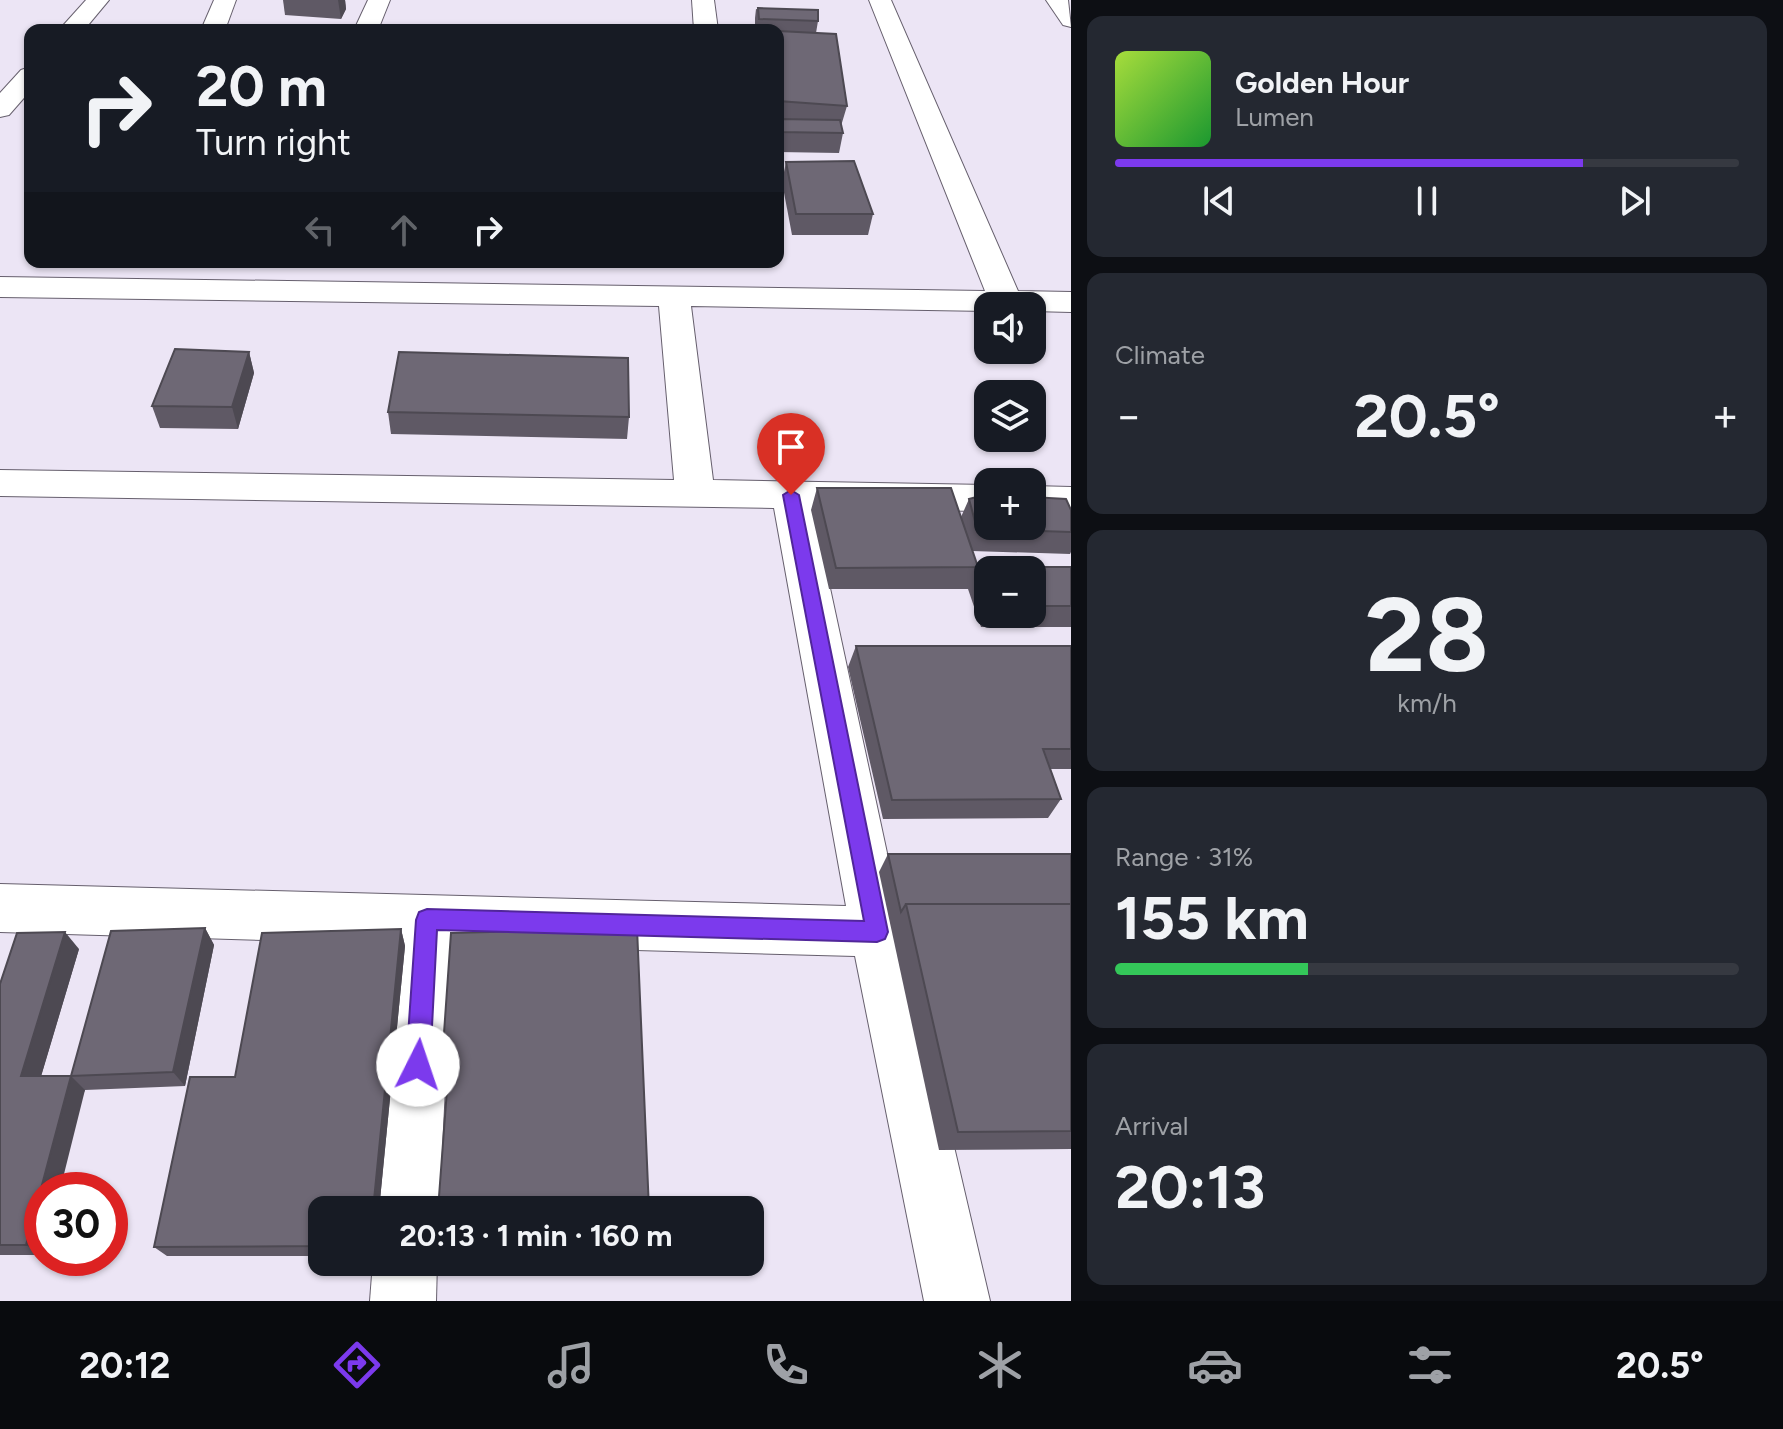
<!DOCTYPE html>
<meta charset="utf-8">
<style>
:root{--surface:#171b24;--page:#242831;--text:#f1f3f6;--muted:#9ea1a6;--line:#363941;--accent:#7c3aed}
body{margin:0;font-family:Figtree,sans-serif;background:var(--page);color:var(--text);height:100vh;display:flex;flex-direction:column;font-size:30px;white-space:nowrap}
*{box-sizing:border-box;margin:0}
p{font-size:26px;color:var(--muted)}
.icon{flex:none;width:44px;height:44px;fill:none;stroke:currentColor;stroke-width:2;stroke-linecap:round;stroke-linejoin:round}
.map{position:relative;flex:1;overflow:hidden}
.sheet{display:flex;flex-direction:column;gap:16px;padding:16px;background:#0d0f14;width:712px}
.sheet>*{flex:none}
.banner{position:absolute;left:24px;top:24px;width:760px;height:244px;border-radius:16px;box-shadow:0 2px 6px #0004;background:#171b24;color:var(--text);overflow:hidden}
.controls{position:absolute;left:974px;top:292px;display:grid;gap:16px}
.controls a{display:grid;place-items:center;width:72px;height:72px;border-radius:16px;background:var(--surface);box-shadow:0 2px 6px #0004;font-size:40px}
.speed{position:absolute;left:24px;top:1172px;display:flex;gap:16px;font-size:40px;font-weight:700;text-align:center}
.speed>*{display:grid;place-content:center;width:104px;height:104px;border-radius:50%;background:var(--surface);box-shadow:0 2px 6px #0004;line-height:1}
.speed .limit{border:12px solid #d22;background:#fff;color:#111}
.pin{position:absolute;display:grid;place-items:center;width:68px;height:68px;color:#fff;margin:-82px -34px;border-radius:50% 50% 50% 0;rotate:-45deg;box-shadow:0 0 8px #0007}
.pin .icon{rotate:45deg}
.me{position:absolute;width:88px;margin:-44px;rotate:4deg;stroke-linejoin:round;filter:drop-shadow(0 0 6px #0008)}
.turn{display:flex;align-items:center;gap:28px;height:168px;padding:0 40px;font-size:36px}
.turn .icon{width:104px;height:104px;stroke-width:2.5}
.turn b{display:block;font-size:56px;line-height:68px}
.lanes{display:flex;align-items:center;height:76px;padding:0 40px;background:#0003;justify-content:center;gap:40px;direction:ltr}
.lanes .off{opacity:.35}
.big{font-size:60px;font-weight:700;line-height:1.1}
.sheet .card{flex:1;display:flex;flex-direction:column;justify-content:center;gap:12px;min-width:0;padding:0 28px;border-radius:16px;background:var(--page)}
.sheet .dial{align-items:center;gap:0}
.dial b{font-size:104px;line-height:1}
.song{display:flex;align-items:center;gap:24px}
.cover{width:96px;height:96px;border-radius:12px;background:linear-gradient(135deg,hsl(80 70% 55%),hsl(130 70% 35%))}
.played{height:8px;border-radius:4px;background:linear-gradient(90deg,var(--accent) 75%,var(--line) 75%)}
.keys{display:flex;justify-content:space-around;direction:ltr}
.heat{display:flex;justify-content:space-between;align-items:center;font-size:44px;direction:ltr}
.charge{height:12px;border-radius:6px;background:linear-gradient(90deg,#34c759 31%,var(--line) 0)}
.trip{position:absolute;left:308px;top:1196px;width:456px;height:80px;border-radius:16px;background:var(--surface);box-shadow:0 2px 6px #0004;font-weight:700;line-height:80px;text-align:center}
.menu{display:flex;height:128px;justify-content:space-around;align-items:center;background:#090b0e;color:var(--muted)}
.menu .icon{width:56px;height:56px}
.menu .current{color:var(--accent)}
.menu b{font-size:36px;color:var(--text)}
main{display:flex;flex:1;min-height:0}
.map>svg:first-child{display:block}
</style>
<main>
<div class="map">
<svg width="1071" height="1301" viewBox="0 0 1071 1301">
<rect width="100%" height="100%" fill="#ece5f5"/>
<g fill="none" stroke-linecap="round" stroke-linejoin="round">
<defs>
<g id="minor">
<path d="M 86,0 L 109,0 L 84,30 L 59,30 Z"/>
<path d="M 214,0 L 236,0 L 225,30 L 201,30 Z"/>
<path d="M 368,0 L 390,0 L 378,30 L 354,30 Z"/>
<path d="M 692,0 L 714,0 L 718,30 L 694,30 Z"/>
<path d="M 869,0 L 891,0 L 1018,291 L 1071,292 L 1071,312 L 1032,311 L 1032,306 L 988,306 L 988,311 L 691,306 L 713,480 L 988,485 L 988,511 L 813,509 L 904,932 L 990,1301 L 924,1301 L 855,956 L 452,945 L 439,1210 L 377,1210 L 399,944 L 0,932 L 0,884 L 846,906 L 774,508 L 0,496 L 0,470 L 674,480 L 659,306 L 0,297 L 0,277 L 985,291 Z"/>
<path d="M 1046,0 L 1068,0 L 1071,27 L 1063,25 Z"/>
<path d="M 30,67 L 30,91 L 9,115 L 0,117 L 0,93 L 21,70 Z"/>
<path d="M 1032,486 L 1071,487 L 1071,513 L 1032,512 Z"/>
<path d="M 373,1262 L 437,1262 L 436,1301 L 370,1301 Z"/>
</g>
</defs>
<!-- minor casing -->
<use href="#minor" stroke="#665f6d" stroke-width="2"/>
<!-- minor -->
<use href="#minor" fill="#fff" fill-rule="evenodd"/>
</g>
<!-- wall -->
<g fill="#5f5965" fill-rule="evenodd">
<path d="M 283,0 L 345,0 L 346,9 L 341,19 L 285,15 Z"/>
<path d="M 756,9 L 818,21 L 816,33 L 847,106 L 841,126 L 843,133 L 839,153 L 778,152 L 778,30 L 755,30 L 755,18 Z"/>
<path d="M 786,162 L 873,214 L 868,235 L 792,235 L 782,182 Z"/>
<path d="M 249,352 L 254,373 L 238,429 L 160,428 L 152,406 Z"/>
<path d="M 388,412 L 629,417 L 627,439 L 391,434 Z"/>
<path d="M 817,488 L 961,517 L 969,499 L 1071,510 L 1071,552 L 1070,554 L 972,551 L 978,567 L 1071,567 L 1071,627 L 981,627 L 968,589 L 829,589 L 811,510 ZM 988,570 L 1032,570 L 1032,614 L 988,614 Z"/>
<path d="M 856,646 L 1071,646 L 1071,769 L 1050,769 L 1061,799 L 1048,818 L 883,819 L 848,667 Z"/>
<path d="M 888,854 L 1071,854 L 1071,1149 L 939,1150 L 879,872 Z"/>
<path d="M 205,928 L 214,945 L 185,1086 L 85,1090 L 42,1190 L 42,1255 L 0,1255 L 0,984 L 79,949 L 41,1076 L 71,1076 Z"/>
<path d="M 401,929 L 405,946 L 379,1210 L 322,1210 L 322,1256 L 167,1256 L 154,1247 L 235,1077 Z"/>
<path d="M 451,933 L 447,1090 L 444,1090 L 441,1076 Z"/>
</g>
<!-- shaded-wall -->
<g fill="#4d4952">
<path d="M 338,0 L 345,0 L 346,9 L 341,19 Z"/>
<path d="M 249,352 L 254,373 L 238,429 L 232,407 Z"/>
<path d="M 205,928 L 214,945 L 185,1086 L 173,1072 Z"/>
<path d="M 401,929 L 405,946 L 379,1210 L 373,1210 Z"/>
<path d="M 65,932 L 79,949 L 37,1090 L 21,1076 Z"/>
<path d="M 71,1076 L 85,1090 L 60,1190 L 42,1190 L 42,1254 L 26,1245 Z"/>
</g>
<!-- building -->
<g fill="#6e6875" stroke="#4d4952" stroke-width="2">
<path d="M 758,8 L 818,10 L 818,21 L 759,19 Z"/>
<path d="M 778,31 L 836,34 L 847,106 L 778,101 Z"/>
<path d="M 778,119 L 840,120 L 843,133 L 778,132 Z"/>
<path d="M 854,161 L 873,214 L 796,214 L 786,162 Z"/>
<path d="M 175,349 L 249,352 L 232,407 L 152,406 Z"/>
<path d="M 399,352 L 628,358 L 629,417 L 388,412 Z"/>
<path d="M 817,488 L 951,488 L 978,567 L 836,568 Z"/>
<path d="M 988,494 L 988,526 L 1032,526 L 1032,497 L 1066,499 L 1071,510 L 1071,532 L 977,529 L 969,499 Z"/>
<path d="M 978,567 L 1071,567 L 1071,606 L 1032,606 L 1032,570 L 988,570 L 988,595 Z"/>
<path d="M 856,646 L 1071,646 L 1071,749 L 1043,749 L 1061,799 L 892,800 Z"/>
<path d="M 888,854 L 1071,854 L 1071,904 L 906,904 L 901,912 Z"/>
<path d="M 906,904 L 1071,904 L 1071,1131 L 958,1132 Z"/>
<path d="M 205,928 L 173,1072 L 71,1076 L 111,931 Z"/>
<path d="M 637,928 L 649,1210 L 438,1210 L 448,1076 L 441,1076 L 451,933 Z"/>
<path d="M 401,929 L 373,1210 L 322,1210 L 322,1246 L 154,1247 L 190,1077 L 235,1077 L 262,933 Z"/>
<path d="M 65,932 L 21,1076 L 71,1076 L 26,1245 L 0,1245 L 0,984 L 17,933 Z"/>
</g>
<!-- route -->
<path fill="#7c3aed" stroke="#51269a" stroke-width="2" d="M 791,490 L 799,495 L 888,932 L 885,939 L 877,942 L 437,930 L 430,1065 L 426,1073 L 418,1077 L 409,1073 L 406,1065 L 416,920 L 419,912 L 427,909 L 864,921 L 783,495 Z"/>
</svg>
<div class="controls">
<a><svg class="icon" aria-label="sound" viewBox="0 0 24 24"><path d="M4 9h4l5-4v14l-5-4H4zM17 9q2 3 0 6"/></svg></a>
<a><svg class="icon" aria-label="layers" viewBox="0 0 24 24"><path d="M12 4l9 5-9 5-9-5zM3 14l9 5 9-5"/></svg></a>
<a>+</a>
<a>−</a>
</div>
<div class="speed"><div class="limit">30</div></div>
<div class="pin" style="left:791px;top:495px;background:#d93025"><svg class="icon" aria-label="arrive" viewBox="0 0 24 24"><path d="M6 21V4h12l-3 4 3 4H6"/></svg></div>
<svg class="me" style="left:418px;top:1065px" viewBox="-20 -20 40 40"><circle r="19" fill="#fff"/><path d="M0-13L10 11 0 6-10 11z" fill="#7c3aed"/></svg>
<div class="trip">20:13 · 1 min · 160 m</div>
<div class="banner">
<div class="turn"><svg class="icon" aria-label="right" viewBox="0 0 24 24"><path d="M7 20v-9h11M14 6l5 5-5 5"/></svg><div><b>20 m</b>Turn right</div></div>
<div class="lanes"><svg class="icon off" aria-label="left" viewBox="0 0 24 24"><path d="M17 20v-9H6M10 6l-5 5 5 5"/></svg><svg class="icon off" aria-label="ahead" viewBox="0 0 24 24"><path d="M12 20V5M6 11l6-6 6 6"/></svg><svg class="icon" aria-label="right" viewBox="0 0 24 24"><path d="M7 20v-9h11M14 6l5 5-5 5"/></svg></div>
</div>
</div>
<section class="sheet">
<div class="card">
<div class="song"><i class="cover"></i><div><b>Golden Hour</b><p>Lumen</p></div></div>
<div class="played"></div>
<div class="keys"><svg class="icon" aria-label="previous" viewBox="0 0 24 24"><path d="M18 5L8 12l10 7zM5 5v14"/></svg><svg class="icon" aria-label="pause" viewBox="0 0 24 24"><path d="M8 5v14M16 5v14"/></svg><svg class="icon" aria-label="next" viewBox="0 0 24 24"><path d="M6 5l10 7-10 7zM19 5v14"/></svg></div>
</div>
<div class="card"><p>Climate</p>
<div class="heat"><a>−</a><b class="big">20.5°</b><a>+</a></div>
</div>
<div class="card dial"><b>28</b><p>km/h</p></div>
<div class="card"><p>Range · 31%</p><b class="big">155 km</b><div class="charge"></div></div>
<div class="card"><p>Arrival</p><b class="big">20:13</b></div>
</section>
</main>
<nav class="menu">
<b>20:12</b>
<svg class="icon current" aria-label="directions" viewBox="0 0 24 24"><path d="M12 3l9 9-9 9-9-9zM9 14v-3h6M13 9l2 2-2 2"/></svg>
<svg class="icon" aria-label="music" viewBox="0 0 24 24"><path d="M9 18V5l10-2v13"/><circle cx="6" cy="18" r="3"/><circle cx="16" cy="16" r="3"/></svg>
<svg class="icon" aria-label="phone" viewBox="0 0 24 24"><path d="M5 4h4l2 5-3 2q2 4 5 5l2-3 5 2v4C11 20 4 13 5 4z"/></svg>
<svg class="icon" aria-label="climate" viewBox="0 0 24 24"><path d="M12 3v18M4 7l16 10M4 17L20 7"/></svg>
<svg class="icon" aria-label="car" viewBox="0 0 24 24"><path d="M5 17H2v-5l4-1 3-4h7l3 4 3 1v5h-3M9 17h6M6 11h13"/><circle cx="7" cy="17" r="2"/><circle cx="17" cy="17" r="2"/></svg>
<svg class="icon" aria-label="filters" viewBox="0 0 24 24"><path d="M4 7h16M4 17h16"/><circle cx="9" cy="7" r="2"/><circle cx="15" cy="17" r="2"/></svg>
<b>20.5°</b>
</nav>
